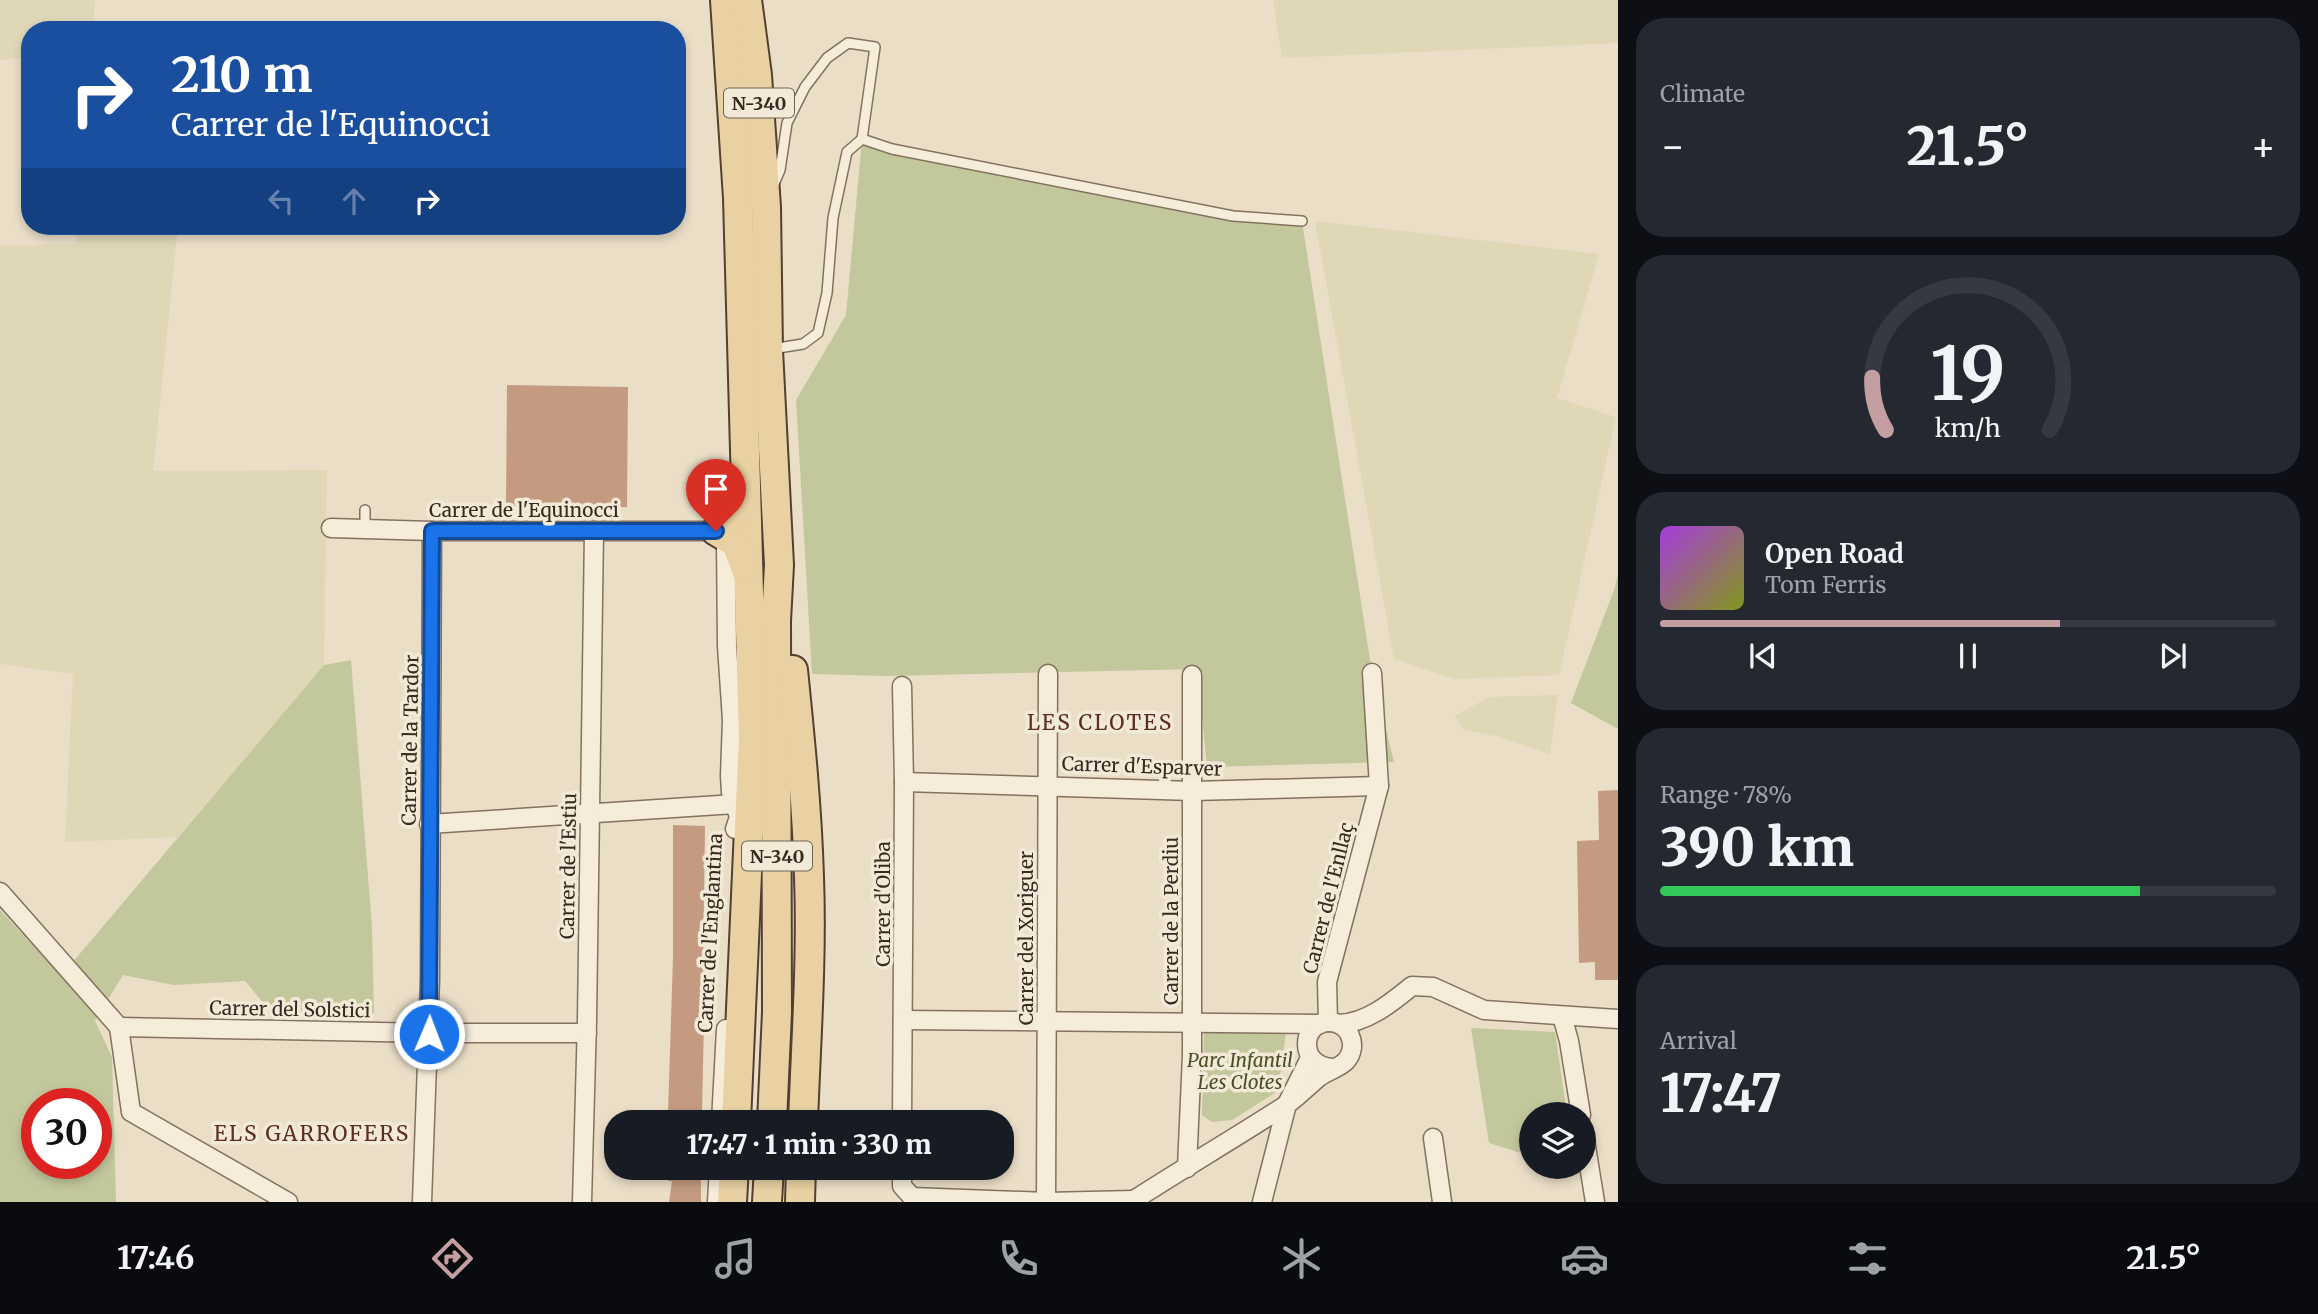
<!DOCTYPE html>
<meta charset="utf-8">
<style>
:root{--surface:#171b24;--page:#242831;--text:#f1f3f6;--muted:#9ea1a6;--line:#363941;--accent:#c49ea0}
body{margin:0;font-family:Merriweather,serif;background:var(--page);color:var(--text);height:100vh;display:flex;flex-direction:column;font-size:26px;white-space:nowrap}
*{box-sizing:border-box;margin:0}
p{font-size:23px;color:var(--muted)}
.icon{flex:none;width:38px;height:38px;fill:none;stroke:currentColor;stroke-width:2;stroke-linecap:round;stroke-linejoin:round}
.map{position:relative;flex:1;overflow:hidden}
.side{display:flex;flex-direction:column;gap:18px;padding:18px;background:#0d0f14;width:700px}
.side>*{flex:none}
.hud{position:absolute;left:21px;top:21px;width:665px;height:214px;border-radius:28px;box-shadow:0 4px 10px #0003;background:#1a4fa0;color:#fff;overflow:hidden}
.buttons{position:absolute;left:1519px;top:1102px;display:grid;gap:14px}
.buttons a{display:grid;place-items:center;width:77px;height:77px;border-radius:50%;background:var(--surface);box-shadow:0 4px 10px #0003;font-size:35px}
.speed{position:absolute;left:21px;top:1088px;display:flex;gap:14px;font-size:35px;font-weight:700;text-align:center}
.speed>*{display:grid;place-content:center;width:91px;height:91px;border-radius:50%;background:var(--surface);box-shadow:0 4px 10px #0003;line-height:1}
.speed .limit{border:10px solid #d22;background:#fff;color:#111}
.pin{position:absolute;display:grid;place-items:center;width:60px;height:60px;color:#fff;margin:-72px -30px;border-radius:50% 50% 50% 0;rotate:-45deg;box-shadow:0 0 7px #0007}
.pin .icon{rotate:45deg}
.me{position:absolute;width:77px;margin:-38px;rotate:1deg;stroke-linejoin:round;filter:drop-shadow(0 0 5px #0008)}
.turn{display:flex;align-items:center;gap:24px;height:147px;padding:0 35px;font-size:32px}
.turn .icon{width:91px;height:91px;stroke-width:2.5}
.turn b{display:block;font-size:49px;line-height:60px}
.lanes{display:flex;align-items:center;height:66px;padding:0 35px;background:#0003;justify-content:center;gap:35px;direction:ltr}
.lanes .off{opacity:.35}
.big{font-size:52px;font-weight:800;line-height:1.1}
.side .card{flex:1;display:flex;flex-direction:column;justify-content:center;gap:10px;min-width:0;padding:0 24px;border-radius:28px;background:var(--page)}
.side .dial{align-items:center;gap:0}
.dial svg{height:182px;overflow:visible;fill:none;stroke:var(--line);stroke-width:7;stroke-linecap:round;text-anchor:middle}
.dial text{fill:var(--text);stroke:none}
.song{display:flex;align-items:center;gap:21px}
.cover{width:84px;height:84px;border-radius:10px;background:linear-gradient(135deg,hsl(280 70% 55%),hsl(70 70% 35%))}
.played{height:7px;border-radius:4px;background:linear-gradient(90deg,var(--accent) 65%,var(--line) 65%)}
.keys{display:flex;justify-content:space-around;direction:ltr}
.heat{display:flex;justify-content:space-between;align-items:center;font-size:38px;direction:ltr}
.charge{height:10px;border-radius:5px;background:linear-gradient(90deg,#34c759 78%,var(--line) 0)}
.trip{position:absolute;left:604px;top:1110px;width:410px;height:70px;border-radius:28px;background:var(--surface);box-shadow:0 4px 10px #0003;font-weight:800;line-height:70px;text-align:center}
.tab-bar{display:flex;height:112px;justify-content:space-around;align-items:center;background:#090b0e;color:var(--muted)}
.tab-bar .icon{width:49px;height:49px}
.tab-bar .on{color:var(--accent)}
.tab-bar b{font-size:32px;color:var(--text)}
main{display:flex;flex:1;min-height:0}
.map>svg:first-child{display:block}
</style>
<main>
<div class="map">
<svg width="1618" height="1202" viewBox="0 0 1618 1202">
<rect width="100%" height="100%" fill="#eadec7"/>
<!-- farmland -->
<g fill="#dfd7b6">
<path d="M 0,0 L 95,0 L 93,30 L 30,30 L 30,56 L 0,60 Z"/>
<path d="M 1273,0 L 1618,0 L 1618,43 L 1282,58 Z"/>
<path d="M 1315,221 L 1599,254 L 1557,398 L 1616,417 L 1559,675 L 1455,679 L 1394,659 Z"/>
<path d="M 76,226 L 178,226 L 153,471 L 327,470 L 324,665 L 178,837 L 65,842 L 73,674 L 0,664 L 0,246 L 76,244 Z"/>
<path d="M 1558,695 L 1550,754 L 1496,736 L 1464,730 L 1455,716 L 1489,697 Z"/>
</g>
<!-- green -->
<g fill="#c3c79c" fill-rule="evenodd">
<path d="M 862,139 L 1233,216 L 1302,221 L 1372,673 L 1394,762 L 1207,767 L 1197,669 L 887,676 L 812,674 L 796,400 L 846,315 Z"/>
<path d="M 1618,574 L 1618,729 L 1571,703 L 1614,590 Z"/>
<path d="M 351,660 L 372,927 L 374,1013 L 271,1012 L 245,981 L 174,985 L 123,975 L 95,1021 L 112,1057 L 116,1202 L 0,1202 L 0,910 L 61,976 L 324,665 ZM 37,1104 L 96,1104 L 96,1164 L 37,1164 Z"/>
<path d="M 1471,1028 L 1555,1032 L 1567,1115 L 1531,1115 L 1531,1156 L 1489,1143 Z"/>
<path d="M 1286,1032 L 1278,1091 L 1232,1120 L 1212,1122 L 1202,1115 L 1204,1033 Z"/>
</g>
<!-- building -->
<g fill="#c49b81">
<path d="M 507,385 L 628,387 L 627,507 L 506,506 Z"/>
<path d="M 1618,790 L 1618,980 L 1595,980 L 1595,962 L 1579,963 L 1577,841 L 1599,840 L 1598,791 Z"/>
<path d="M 673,825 L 705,826 L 703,971 L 705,972 L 702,1114 L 668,1113 L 673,957 Z"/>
<path d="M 668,1167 L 701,1167 L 701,1202 L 669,1202 L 672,1181 L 668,1181 Z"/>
</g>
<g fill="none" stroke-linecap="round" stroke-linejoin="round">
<defs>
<g id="lane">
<path d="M 774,184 L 780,170 L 787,123 L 805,87 L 827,58 L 848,43 L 875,47 L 862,139 L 892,149 L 1233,216 L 1302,221"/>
<path d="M 772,349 L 803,344 L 818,333 L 827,293 L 833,218 L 847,152 L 862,139"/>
<path d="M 365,529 L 365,510"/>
</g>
<g id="street">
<path d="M 331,528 L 432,531 L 716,531"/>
<path d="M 726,541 L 727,646 L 732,720 L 730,776 L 731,792 L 739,817 L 735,829"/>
<path d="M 902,686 L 904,782 L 902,1122"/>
<path d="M 904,782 L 1193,791 L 1379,786"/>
<path d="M 429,824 L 735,804"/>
<path d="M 0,892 L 119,1027"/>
<path d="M 1562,1016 L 1569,1041 L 1581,1115"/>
<path d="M 903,1020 L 1320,1024"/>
<path d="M 1328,1022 L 1327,982 L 1379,786 L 1372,673"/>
<path d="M 1339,1024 C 1367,1023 1391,1003 1412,986 L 1433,987 L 1484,1010 L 1618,1019"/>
<path d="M 119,1027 L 429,1033 L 587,1033"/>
<path d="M 119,1027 L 131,1112 L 288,1202"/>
<path d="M 721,1122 L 726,1029"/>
<path d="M 1584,1134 L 1595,1202"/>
<path d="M 1433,1138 L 1442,1202"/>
<path d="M 902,1167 L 902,1186 L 912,1197 L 1046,1202 L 1133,1200"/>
<path d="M 1187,1168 L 1192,1055 L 1192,675"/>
<path d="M 422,1202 L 430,979 L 432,531"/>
<path d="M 582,1202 L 587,1020 L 594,531"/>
<path d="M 717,1202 L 719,1167"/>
<path d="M 1046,1202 L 1048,674"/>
<path d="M 1131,1202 C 1182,1169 1235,1138 1286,1105 C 1298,1097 1308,1086 1319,1077 C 1327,1071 1339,1068 1346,1061 C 1352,1054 1354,1044 1350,1036 C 1347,1027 1338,1022 1329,1022 C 1300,1022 1298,1067 1333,1068"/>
<path d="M 1262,1202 L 1287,1104 L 1310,1058"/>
</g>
<g id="primary">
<path d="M 725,0 L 738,198 L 753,738 L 736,1122"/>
<path d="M 747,0 L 757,75 L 766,207 L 768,350 L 779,565 L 776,621 L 777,1012 L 772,1122"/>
<path d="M 746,570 L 736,543 L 716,531 L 727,522 L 746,498"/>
<path d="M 793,670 C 800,739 807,808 809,877 C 812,958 806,1040 803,1122"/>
<path d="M 732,1202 L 734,1167"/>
<path d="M 767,1202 L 769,1167"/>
<path d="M 800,1202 L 801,1167"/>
</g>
</defs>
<!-- lane casing -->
<use href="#lane" stroke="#84715e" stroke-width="12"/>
<!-- street casing -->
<use href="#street" stroke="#84715e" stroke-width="21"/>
<!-- primary casing -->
<use href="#primary" stroke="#524032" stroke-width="32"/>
<!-- lane -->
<use href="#lane" stroke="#f5ecda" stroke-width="9"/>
<!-- street -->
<use href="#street" stroke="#f5ecda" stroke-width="18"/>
<!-- primary -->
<use href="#primary" stroke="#e9d1a3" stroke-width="28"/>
</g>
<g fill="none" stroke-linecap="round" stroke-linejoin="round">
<defs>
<path id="route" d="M 429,1034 L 432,531 L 716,531"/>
</defs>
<!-- route casing -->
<use href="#route" stroke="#114b97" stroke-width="18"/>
<!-- route -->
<use href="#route" stroke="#1a73e8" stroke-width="12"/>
</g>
<g text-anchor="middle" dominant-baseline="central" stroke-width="7" stroke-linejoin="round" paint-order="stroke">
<!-- shield labels -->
<g fill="#f2e9d6" stroke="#6e6357" stroke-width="2">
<rect x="724" y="88.5" width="70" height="29" rx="5"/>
<rect x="742" y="841.5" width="70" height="29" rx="5"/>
</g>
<g font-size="18" font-weight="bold" fill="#362a21">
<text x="759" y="103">N-340</text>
<text x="777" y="856">N-340</text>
</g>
<!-- street labels -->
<g font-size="19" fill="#362a21" stroke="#f2e9d6">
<text x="524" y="510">Carrer de l'Equinocci</text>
<text transform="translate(410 740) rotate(-89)">Carrer de la Tardor</text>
<text transform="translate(1142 766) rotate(2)">Carrer d'Esparver</text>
<text transform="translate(568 866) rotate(-89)">Carrer de l'Estiu</text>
<text transform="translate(1328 898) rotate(-76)">Carrer de l'Enllaç</text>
<text transform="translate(883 904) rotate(-90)">Carrer d'Oliba</text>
<text transform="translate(1171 921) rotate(-90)">Carrer de la Perdiu</text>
<text transform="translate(710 933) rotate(-87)">Carrer de l'Englantina</text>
<text transform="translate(1026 938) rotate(-90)">Carrer del Xoriguer</text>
<text transform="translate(290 1009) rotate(1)">Carrer del Solstici</text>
</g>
<!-- park labels -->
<g font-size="19" font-style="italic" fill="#485029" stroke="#f2e9d6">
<text x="1240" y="1060">Parc Infantil<tspan x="1240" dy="22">Les Clotes</tspan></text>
</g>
<!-- neighbourhood labels -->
<g font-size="21" letter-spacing="2" fill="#5e2e24" stroke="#f2e9d6">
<text x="1100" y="722">LES CLOTES</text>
<text x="312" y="1133">ELS GARROFERS</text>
</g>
</g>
</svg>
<div class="buttons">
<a><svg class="icon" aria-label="layers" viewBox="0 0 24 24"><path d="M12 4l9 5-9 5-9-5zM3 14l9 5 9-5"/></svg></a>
</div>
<div class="speed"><div class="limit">30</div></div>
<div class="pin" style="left:716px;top:531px;background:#d93025"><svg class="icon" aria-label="arrive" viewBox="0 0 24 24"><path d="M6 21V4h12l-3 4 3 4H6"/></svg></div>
<svg class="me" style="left:429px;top:1034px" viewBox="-20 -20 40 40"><circle r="17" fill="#1a73e8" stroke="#fff" stroke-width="3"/><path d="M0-11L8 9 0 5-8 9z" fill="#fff"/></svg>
<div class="trip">17:47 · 1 min · 330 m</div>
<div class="hud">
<div class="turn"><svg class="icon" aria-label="right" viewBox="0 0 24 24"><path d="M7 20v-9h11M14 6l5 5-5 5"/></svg><div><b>210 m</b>Carrer de l'Equinocci</div></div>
<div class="lanes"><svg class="icon off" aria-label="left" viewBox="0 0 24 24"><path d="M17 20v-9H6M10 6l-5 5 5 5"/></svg><svg class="icon off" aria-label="ahead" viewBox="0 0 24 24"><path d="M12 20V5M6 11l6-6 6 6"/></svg><svg class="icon" aria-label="right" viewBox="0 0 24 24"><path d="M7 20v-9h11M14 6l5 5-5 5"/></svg></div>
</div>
</div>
<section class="side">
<div class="card"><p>Climate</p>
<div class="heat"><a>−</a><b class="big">21.5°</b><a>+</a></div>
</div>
<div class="card dial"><svg viewBox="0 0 100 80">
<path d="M14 69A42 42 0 1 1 86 69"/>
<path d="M14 69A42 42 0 0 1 8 46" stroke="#c49ea0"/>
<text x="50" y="56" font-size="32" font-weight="700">19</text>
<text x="50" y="72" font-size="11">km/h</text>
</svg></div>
<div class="card">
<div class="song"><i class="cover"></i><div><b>Open Road</b><p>Tom Ferris</p></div></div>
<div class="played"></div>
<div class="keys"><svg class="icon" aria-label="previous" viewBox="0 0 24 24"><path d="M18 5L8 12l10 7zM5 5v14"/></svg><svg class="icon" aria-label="pause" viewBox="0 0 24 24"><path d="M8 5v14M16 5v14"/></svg><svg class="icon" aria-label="next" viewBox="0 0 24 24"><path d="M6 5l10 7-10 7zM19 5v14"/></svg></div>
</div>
<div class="card"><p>Range · 78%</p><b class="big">390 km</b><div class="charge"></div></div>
<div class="card"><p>Arrival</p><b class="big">17:47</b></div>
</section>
</main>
<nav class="tab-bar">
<b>17:46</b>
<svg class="icon on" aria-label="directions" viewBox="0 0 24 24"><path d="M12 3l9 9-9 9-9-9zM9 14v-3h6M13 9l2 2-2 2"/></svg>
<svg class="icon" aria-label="music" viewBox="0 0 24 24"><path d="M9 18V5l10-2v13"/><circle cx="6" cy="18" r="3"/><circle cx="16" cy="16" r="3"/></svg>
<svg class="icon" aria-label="phone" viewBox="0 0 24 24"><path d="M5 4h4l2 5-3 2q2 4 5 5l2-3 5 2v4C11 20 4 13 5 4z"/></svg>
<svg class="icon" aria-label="climate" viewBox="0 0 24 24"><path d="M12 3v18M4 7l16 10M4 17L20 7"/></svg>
<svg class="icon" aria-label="car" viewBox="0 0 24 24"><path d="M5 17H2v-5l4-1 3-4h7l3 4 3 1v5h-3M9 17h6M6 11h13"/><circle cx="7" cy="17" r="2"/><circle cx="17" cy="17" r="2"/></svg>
<svg class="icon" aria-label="filters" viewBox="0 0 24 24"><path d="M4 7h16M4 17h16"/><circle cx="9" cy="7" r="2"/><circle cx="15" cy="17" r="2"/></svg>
<b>21.5°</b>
</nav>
